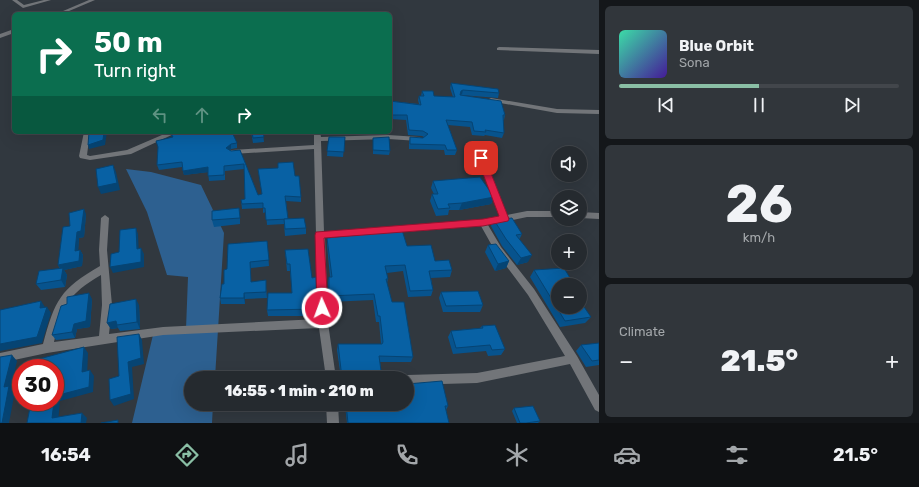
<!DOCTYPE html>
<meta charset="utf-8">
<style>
:root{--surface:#252a2f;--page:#31363b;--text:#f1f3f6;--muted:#a3a7aa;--line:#42464b;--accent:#8abfa5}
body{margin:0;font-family:Rubik,sans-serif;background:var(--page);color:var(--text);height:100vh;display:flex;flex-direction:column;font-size:15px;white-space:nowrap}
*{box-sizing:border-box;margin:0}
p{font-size:13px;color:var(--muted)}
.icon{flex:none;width:22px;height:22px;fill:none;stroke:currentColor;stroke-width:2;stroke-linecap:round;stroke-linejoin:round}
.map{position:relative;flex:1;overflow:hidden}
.sheet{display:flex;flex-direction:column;gap:6px;padding:6px;background:#14171a;width:320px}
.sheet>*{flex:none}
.banner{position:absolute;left:12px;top:12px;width:380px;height:122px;border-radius:6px;box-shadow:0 4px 16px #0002,0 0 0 1px var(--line);background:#0b6e4f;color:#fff;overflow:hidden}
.fabs{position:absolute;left:551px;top:146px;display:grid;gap:8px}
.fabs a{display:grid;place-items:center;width:36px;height:36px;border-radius:50%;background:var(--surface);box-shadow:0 4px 16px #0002,0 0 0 1px var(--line);font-size:20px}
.speed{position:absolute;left:12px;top:359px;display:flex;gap:8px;font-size:20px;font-weight:700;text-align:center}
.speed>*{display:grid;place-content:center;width:52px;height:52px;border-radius:50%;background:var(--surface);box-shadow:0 4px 16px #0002,0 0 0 1px var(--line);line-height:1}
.speed .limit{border:6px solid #d22;background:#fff;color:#111}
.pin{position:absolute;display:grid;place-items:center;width:34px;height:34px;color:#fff;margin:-17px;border-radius:8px;box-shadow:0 2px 6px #0006}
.me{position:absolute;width:44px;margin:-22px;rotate:358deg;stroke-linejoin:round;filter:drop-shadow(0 0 3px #0008)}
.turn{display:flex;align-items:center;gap:14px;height:84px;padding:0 16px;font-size:18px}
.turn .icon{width:52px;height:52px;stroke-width:2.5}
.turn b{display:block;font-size:28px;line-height:34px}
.lanes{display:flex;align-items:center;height:38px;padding:0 16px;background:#0003;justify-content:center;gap:20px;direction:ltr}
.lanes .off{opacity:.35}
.big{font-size:30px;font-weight:800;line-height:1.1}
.sheet .card{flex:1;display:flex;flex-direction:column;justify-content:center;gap:6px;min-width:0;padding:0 14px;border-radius:6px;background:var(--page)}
.sheet .dial{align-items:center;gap:0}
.dial b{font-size:52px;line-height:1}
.song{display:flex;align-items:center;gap:12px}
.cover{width:48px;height:48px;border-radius:6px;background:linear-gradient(135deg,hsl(160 70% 55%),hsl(260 70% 35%))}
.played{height:4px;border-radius:2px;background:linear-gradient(90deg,var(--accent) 50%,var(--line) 50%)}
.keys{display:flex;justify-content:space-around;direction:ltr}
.heat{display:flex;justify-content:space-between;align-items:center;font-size:22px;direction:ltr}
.trip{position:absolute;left:184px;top:371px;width:230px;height:40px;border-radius:20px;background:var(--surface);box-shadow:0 4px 16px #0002,0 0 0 1px var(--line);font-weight:800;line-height:40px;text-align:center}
.tab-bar{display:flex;height:64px;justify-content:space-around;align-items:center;background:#0f1113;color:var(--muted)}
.tab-bar .icon{width:28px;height:28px}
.tab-bar .on{color:var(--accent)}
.tab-bar b{font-size:18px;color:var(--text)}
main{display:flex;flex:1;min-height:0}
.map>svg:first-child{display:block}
</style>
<main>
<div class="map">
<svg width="599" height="423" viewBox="0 0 599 423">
<rect width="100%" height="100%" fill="#31383f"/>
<!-- green -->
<path fill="#2d6090" d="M 126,169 L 151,172 L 201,185 L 224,233 L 215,378 L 191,378 L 191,404 L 213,404 L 212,423 L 132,423 L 153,335 L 186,329 L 188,277 L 167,275 L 147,212 Z"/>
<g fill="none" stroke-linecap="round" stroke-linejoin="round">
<!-- street -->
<g fill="#727579" fill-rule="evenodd">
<path d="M 12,0 L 17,0 L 24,5 L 44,0 L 51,0 L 23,8 Z"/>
<path d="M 89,0 L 95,0 L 62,14 L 56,14 Z"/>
<path d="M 14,29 L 14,33 L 0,38 L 0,34 Z"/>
<path d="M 499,47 L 599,50 L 599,54 L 497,50 L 497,48 Z"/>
<path d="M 491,98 L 557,109 L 599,110 L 599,114 L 557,113 L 489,101 L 489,99 Z"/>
<path d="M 84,132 L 90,132 L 87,155 L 90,156 L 127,150 L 169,132 L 178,132 L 131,154 L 90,160 L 80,158 L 79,156 Z"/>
<path d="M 314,132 L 320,132 L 321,137 L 388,135 L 419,137 L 422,139 L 419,141 L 388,139 L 321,141 L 324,232 L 483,220 L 500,217 L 477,158 L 481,156 L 485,158 L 507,215 L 527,211 L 558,211 L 558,217 L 527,217 L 488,225 L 501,247 L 534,289 L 577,356 L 599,395 L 599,412 L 595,410 L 570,364 L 477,383 L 407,385 L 407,378 L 402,378 L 407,375 L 477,373 L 565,356 L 528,295 L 495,251 L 481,226 L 325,238 L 328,323 L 336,378 L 326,378 L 319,328 L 163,335 L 47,353 L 0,363 L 0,353 L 43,344 C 55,300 60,289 100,266 L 99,250 L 101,218 L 105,215 L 109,218 L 107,250 L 112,305 L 109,334 L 163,327 L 318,319 L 314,149 L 232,154 L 228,152 L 232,150 L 314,145 ZM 101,275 L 102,305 L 99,336 L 54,342 C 62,307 68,294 101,275 Z"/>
<path d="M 580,212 L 599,213 L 599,219 L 580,218 Z"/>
<path d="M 326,404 L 338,404 L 339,423 L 327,423 Z"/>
</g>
</g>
<!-- wall -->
<g fill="#07538d">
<path d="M 451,83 L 499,93 L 498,98 L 461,95 L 505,115 L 504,120 L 503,120 L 504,133 L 502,138 L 485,135 L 484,136 L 472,135 L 470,127 L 448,125 L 457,150 L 455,155 L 445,155 L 444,150 L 409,149 L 409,142 L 410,137 L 423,138 L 424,137 L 422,136 L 408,135 L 406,120 L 390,119 L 390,101 L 419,104 L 418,100 L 419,96 L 421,96 L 422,91 L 434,96 L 453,97 L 450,88 Z"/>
<path d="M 170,132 L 237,143 L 237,148 L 231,149 L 230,150 L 231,151 L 240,150 L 258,195 L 262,194 L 258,169 L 278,168 L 278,163 L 295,176 L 301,197 L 301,202 L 286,201 L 288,219 L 306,228 L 306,234 L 285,236 L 284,224 L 267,225 L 266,212 L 263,213 L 263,208 L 242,209 L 241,200 L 245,199 L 244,169 L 225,171 L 225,180 L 209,181 L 208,172 L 184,175 L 182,167 L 159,170 L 157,165 L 172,137 Z"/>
<path d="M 251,132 L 268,132 L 263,133 L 264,142 L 253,143 Z"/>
<path d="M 340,132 L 388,132 L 387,134 L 340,135 Z"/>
<path d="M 329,137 L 345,137 L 343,157 L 327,156 Z"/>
<path d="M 373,138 L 390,151 L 389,155 L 373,154 Z"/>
<path d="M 433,181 L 494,197 L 491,204 L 459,210 L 449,210 L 448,215 L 436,216 L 430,201 L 432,194 L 434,194 L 431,188 Z"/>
<path d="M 86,214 L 84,237 L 79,238 L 78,250 L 80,250 L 83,255 L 82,266 L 64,270 L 67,275 L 65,287 L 41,290 L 36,284 L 60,269 L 58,265 Z"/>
<path d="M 240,215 L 240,224 L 214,227 L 212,220 Z"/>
<path d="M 494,220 L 522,234 L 519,240 L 528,262 L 517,265 L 502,246 L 491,226 Z"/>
<path d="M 327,238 L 407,246 L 435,261 L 452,270 L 450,277 L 431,278 L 433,290 L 431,296 L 408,297 L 403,271 L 387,273 L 388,279 L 387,283 L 392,302 L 413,357 L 411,362 L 380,362 L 382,378 L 341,378 L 337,350 L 338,344 L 381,344 L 379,322 L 376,322 L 373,300 L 329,302 L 328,283 L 329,277 L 330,277 L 327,245 Z"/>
<path d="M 267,241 L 269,266 L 251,268 L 251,282 L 266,287 L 267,298 L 245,299 L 245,304 L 221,304 L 220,298 L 227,269 Z"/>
<path d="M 488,245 L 509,261 L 506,268 L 495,271 L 485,252 Z"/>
<path d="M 285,250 L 317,309 L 316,316 L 268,316 L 267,310 L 292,293 L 290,271 L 287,271 Z"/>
<path d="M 534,270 L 573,283 L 571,285 L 558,285 L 591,317 L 585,323 L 560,327 L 530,277 Z"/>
<path d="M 441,292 L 483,305 L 480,312 L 443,312 L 439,298 Z"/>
<path d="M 92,299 L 90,327 L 77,329 L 75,338 L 56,340 L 52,335 Z"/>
<path d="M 139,305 L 140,329 L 120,331 L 118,328 L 111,329 L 107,323 Z"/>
<path d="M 482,326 L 505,349 L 501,355 L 488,356 L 486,351 L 453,354 L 448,337 L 451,331 L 480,328 Z"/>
<path d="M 599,343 L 599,365 L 586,367 L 576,351 L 581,345 Z"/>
<path d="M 341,404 L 407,404 L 448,406 L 446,410 L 449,423 L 347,423 L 345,406 L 341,406 Z"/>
<path d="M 514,408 L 540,421 L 538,423 L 517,423 L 512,411 Z"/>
</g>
<!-- shaded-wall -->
<g fill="#064473">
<path d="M 463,90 L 462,94 L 459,96 L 461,91 Z"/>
<path d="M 104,132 L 107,132 L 105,145 L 89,149 L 88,145 Z"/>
<path d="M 231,144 L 231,149 L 227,153 L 226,148 Z"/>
<path d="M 113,165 L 116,172 L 120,190 L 101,194 L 98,187 Z"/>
<path d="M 208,167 L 209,172 L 184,175 L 183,171 Z"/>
<path d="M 494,197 L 491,204 L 459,210 L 462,203 Z"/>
<path d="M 84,209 L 86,214 L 84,237 L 79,238 L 78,256 L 75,251 L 77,232 Z"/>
<path d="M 136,228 L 138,234 L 139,255 L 137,249 Z"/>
<path d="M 141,248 L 144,254 L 144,267 L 113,273 L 110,267 Z"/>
<path d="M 80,250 L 83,255 L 82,266 L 64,270 L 67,275 L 65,287 L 61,280 L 61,270 L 58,265 Z"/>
<path d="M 532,255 L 528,262 L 517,265 L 521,258 Z"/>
<path d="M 509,261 L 506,268 L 495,271 L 498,264 Z"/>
<path d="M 89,293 L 92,299 L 90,327 L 77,329 L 75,338 L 72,332 L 74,324 Z"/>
<path d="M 244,293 L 245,299 L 245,304 L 244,298 Z"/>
<path d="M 136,299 L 139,305 L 140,329 L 137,322 Z"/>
<path d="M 41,301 L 45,307 L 40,308 Z"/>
<path d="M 47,307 L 51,313 L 42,343 L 0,351 L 0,344 Z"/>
<path d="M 116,321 L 117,325 L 118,328 L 111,329 L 107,323 Z"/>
<path d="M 139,334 L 142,340 L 144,364 L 132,367 L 134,399 L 114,406 L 110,400 L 128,362 Z"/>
<path d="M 84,347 L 88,353 L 87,378 L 82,372 Z"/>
<path d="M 12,355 L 17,361 L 11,388 L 15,391 L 9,423 L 2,423 L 4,387 Z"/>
<path d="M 90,370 L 94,376 L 93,392 L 60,401 L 58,423 L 52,418 L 54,402 L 55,402 L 55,396 Z"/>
<path d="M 82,413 L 87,418 L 86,423 L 81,423 Z"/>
</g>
<!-- building -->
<g fill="#0861a4" stroke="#064473">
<path d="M 451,83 L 498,89 L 499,93 L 463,90 L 461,91 L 460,95 L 501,101 L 505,115 L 503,115 L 504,133 L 485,130 L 486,132 L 474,131 L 472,122 L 446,120 L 457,150 L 447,150 L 445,145 L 410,144 L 410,137 L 423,138 L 428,134 L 423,131 L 409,130 L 407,115 L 390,115 L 390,101 L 421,105 L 419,96 L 424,96 L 422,91 L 433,91 L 434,96 L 455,97 Z"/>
<path d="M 89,132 L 104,132 L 103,140 L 88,145 Z"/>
<path d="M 170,132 L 232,132 L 237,143 L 231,144 L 226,148 L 231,151 L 240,150 L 258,195 L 262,194 L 258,169 L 278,168 L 278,163 L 293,162 L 295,176 L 299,176 L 301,197 L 285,196 L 288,219 L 266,220 L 265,208 L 263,208 L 263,203 L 242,204 L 241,200 L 245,199 L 244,164 L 224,166 L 224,175 L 208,176 L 208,167 L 183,171 L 182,162 L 157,165 L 158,147 L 156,141 L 173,137 Z"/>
<path d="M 252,132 L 263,132 L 264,137 L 253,138 Z"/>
<path d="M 329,137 L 345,137 L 344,152 L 327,151 Z"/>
<path d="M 389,137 L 390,151 L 373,150 L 373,138 Z"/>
<path d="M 113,165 L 117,183 L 98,187 L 96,169 Z"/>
<path d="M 480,177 L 494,197 L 462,203 L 448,204 L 450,208 L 438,209 L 432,194 L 438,194 L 433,181 Z"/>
<path d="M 239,208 L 240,218 L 212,220 L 212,211 Z"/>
<path d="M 84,209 L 81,231 L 77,232 L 75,251 L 80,250 L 79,261 L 58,265 L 63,227 L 70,226 L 69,213 Z"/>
<path d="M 304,218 L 306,228 L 285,229 L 284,219 Z"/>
<path d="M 512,218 L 522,234 L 516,235 L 532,255 L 521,258 L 506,239 L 494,220 Z"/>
<path d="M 136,228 L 137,249 L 141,248 L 141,262 L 110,267 L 111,254 L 119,252 L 120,230 Z"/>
<path d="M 402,230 L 407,246 L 431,245 L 435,261 L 449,260 L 452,270 L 429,271 L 433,290 L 410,291 L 405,265 L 385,266 L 388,279 L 386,279 L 392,302 L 404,302 L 413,357 L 379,356 L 382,378 L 342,378 L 338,344 L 382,344 L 383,342 L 380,316 L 378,316 L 374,294 L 329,296 L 329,277 L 332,277 L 327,238 Z"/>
<path d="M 267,241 L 269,260 L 250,262 L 251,282 L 266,280 L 266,292 L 244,293 L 244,298 L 220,298 L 222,284 L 224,284 L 224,270 L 227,269 L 228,244 Z"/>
<path d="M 496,244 L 509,261 L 498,264 L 488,245 Z"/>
<path d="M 308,249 L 312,278 L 316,277 L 317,309 L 267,310 L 268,293 L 292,293 L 290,264 L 287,264 L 285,250 Z"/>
<path d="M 63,268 L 61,280 L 36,284 L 39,271 Z"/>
<path d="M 564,268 L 573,283 L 567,283 L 568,285 L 558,285 L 558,307 L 580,307 L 580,301 L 591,317 L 565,321 L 534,270 Z"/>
<path d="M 478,291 L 483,305 L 446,306 L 441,292 Z"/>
<path d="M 89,293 L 86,321 L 74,324 L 72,332 L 52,335 L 61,306 L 67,304 L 67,297 Z"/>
<path d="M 136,299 L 137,322 L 117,325 L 116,321 L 107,323 L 110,304 Z"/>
<path d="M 41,301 L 40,308 L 47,307 L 37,337 L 0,344 L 0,310 Z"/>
<path d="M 495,325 L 505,349 L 492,350 L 490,345 L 456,348 L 451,331 L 483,328 L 482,326 Z"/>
<path d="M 139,334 L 141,358 L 128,362 L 131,394 L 110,400 L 109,379 L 119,376 L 117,337 Z"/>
<path d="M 599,343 L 599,360 L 592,361 L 581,345 Z"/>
<path d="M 84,347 L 82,372 L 90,370 L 89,387 L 55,396 L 55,397 L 55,368 L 37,368 L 39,359 Z"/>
<path d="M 12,355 L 4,387 L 9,386 L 2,423 L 0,423 L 0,357 Z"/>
<path d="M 442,381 L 448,406 L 445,406 L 449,423 L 348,423 L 346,404 L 407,404 L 407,384 Z"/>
<path d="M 31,402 L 54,402 L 52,418 L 82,413 L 81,423 L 27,423 Z"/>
<path d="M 533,406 L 540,421 L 526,423 L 520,423 L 514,408 Z"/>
<path d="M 118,420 L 118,423 L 101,423 Z"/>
</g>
<!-- route -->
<path fill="#e11d48" stroke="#92132f" d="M 478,156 L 481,156 L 485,158 L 509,219 L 508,221 L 483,226 L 324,238 L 328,308 L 326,312 L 318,312 L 317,308 L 315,235 L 316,232 L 483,219 L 499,216 L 477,158 Z"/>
</svg>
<div class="fabs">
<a><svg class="icon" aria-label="sound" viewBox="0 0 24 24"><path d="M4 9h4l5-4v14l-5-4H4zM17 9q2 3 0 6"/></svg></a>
<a><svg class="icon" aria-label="layers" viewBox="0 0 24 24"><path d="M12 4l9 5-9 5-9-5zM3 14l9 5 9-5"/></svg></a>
<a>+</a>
<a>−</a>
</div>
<div class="speed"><div class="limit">30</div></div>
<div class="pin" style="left:481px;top:158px;background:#d93025"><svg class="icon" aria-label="arrive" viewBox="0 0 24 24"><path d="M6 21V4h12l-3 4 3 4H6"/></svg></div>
<svg class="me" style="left:322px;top:308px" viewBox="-20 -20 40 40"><circle r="17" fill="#e11d48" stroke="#fff" stroke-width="3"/><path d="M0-11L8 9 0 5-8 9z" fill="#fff"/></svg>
<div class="trip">16:55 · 1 min · 210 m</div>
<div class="banner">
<div class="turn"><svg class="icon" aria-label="right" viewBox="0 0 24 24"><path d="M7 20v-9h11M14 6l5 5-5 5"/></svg><div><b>50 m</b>Turn right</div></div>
<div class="lanes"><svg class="icon off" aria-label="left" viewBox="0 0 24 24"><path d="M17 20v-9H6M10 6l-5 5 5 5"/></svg><svg class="icon off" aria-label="ahead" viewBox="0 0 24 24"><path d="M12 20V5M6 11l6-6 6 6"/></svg><svg class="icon" aria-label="right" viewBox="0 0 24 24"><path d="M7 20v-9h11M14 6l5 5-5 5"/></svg></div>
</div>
</div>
<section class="sheet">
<div class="card">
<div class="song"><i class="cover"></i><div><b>Blue Orbit</b><p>Sona</p></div></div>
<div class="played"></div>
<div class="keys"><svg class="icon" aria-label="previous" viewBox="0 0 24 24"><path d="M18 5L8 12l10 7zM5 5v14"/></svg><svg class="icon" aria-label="pause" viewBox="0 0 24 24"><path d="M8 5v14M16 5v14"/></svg><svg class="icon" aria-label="next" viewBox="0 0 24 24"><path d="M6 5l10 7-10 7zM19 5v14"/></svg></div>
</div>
<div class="card dial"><b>26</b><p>km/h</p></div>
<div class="card"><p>Climate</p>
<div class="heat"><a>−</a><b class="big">21.5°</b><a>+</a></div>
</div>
</section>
</main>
<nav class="tab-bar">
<b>16:54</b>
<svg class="icon on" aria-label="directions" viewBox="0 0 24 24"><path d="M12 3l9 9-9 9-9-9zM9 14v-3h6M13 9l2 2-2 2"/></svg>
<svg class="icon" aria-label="music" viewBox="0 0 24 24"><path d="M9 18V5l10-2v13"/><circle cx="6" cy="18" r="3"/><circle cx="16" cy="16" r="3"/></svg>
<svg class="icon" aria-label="phone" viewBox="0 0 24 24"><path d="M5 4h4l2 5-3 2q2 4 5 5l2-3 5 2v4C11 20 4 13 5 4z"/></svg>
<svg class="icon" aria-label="climate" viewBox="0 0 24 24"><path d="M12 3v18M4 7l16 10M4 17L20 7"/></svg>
<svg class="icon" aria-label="car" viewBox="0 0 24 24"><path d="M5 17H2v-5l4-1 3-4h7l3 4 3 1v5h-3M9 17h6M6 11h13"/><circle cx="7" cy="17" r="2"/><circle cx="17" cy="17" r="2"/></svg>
<svg class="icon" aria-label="filters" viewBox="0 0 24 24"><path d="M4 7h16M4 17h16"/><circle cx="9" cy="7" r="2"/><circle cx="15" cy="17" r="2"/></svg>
<b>21.5°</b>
</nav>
